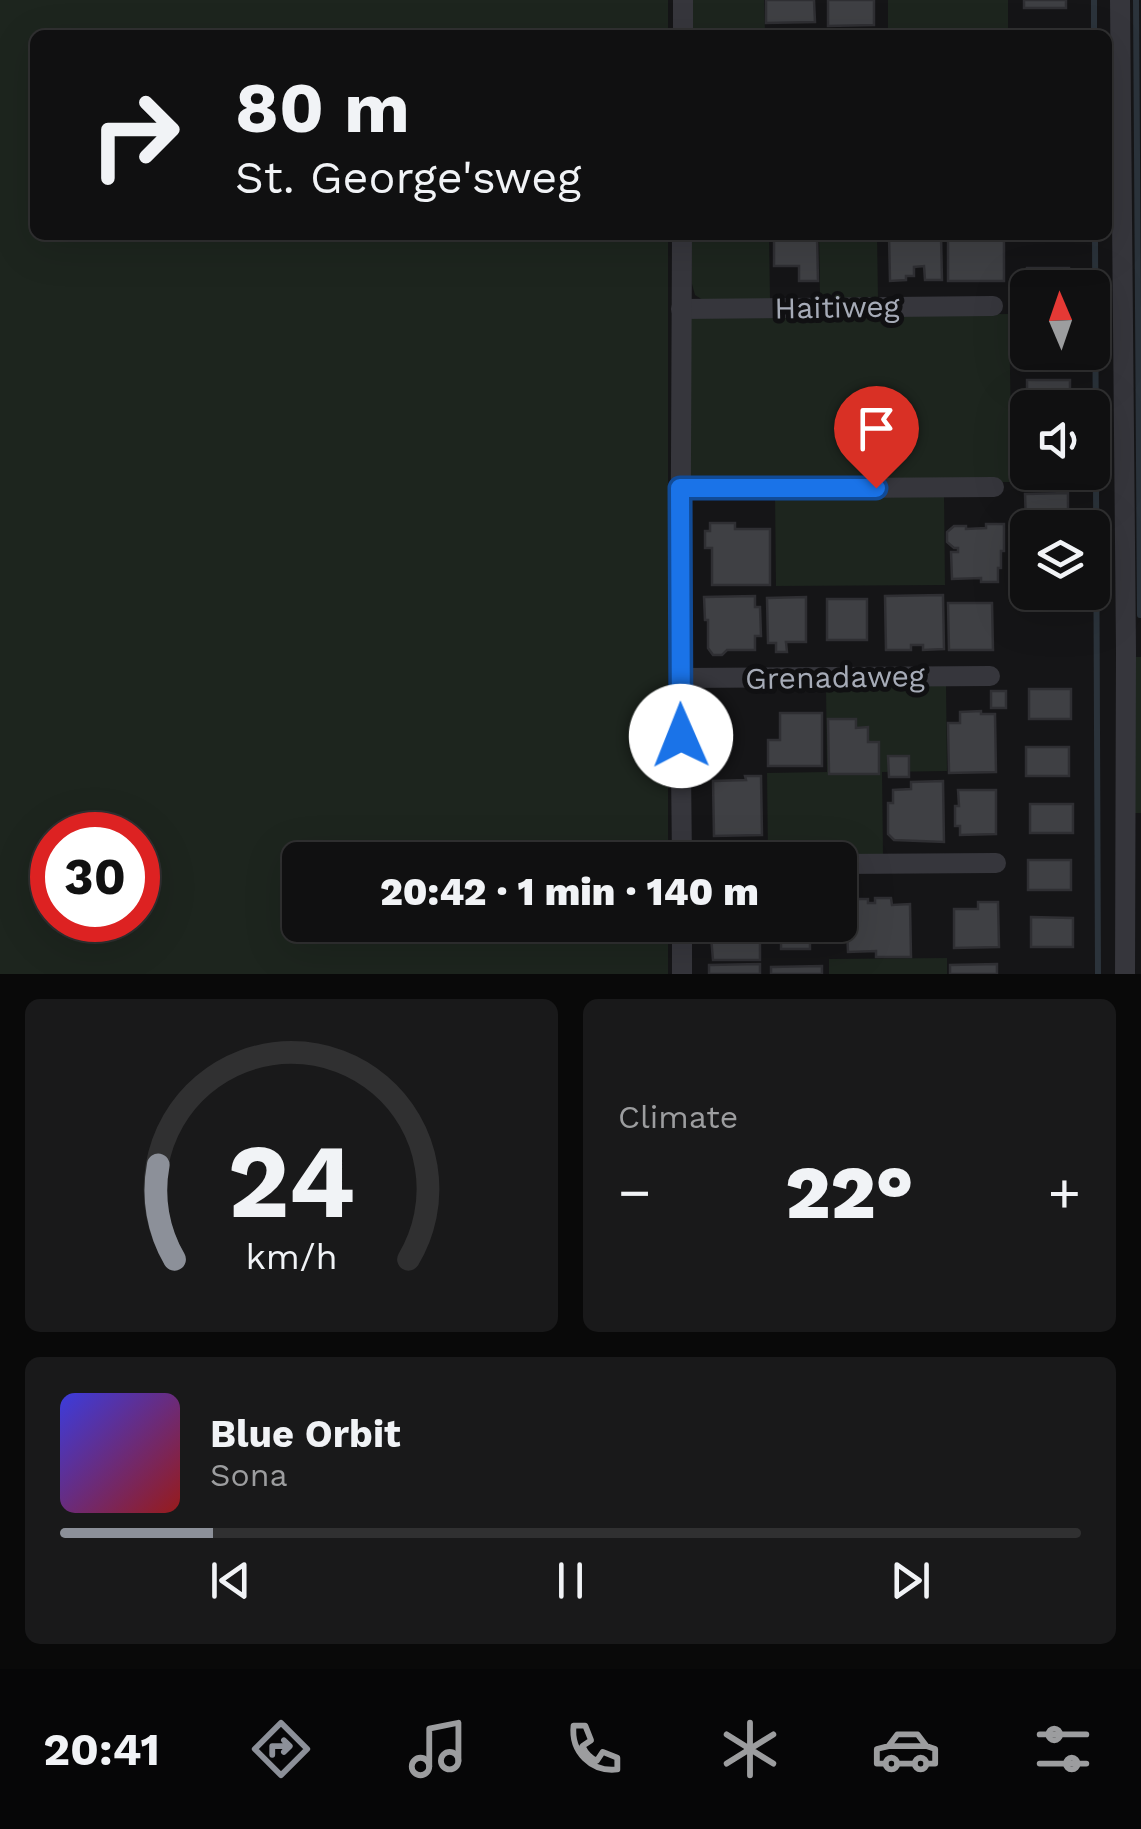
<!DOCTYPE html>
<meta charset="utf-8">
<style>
:root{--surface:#101011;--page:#19191a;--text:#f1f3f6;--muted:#9c9d9f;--line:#303031;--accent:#8c9099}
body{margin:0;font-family:"Work Sans",sans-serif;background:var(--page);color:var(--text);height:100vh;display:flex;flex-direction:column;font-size:38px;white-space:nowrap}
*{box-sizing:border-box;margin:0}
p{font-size:32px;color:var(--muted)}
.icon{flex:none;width:55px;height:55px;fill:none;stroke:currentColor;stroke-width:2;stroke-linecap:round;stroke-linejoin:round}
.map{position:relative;height:974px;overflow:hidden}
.panel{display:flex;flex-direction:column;gap:25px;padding:25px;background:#090909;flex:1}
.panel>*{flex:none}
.top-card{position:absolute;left:30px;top:30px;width:1082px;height:210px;border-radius:15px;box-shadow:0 10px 40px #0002,0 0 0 2px var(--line);background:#101011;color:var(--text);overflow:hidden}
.needle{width:65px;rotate:358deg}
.controls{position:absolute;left:1010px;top:270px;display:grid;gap:20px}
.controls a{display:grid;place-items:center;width:100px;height:100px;border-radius:15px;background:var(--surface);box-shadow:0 10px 40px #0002,0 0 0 2px var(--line);font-size:50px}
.speed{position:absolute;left:30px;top:812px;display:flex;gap:20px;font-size:50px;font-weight:700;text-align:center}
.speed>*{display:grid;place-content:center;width:130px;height:130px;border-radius:50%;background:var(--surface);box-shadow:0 10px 40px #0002,0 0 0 2px var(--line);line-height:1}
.speed .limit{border:15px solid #d22;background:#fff;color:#111}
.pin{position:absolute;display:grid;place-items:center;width:85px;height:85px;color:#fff;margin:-102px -42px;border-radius:50% 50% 50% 0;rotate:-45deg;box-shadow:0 0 10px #0007}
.pin .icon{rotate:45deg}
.me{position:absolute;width:110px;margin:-55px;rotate:359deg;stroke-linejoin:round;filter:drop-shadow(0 0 8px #0008)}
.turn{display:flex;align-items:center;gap:35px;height:210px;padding:0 40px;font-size:45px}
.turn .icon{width:130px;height:130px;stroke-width:2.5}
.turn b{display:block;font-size:70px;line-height:85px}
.big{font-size:75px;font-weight:800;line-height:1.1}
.panel .widget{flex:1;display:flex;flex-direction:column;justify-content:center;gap:15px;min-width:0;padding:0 35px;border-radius:15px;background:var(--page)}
.panel .dial{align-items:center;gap:0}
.dial svg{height:260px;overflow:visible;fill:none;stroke:var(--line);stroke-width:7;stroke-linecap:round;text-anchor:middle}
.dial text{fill:var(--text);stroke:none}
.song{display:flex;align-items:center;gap:30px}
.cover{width:120px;height:120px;border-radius:15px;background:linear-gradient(135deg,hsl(240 70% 55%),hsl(0 70% 35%))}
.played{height:10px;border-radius:5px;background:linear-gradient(90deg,var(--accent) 15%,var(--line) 15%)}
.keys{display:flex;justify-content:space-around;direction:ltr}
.heat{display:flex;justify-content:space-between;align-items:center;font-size:55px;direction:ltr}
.panel .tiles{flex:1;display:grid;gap:25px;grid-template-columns:1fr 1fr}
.widget:last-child{grid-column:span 2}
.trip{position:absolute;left:282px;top:842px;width:575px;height:100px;border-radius:15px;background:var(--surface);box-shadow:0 10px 40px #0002,0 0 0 2px var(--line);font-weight:800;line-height:100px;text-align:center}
.dock{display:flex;height:160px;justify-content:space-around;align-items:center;background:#060607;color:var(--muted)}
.dock .icon{width:70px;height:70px}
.dock .on{color:var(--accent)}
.dock b{font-size:45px;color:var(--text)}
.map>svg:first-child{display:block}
</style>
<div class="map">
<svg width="1141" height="974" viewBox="0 0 1141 974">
<rect width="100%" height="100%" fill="#151517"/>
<!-- green -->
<g fill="#1d251e" fill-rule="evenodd">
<path d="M 0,0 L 668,0 L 668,35 L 35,35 L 35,235 L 668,235 L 668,860 L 300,860 L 300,925 L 668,925 L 668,974 L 0,974 ZM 138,835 L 138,920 L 52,920 L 52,835 Z"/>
<path d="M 690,0 L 764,0 L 765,31 L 690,31 Z"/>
<path d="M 888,0 L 1008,0 L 1008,29 L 888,28 Z"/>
<path d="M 692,235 L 769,235 L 770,299 L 703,300 L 695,295 L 692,284 Z"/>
<path d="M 819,235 L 877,235 L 878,298 L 820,299 Z"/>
<path d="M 1009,314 L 1012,482 L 696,484 L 690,477 L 688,320 L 695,316 Z"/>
<path d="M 944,493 L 945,585 L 776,586 L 775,494 Z"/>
<path d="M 1130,657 L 1141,657 L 1141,813 L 1129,813 Z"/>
<path d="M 946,684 L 947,771 L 882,772 L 883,854 L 768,855 L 767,773 L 827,772 L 826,685 Z"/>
<path d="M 947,958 L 947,974 L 829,974 L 829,959 Z"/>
</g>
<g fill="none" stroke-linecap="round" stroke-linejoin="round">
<!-- stream -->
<g stroke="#2b333b" stroke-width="6">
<path d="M 1094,0 L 1094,35"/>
<path d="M 1136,0 L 1140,615"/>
<path d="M 1095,235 L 1098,974"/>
</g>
</g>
<!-- building -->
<g fill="#3f4044" stroke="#2f2f33" stroke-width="2.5">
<path d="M 766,0 L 814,0 L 815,22 L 766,23 Z"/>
<path d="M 828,0 L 874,0 L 874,25 L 828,26 Z"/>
<rect x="1024" y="0" width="42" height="8"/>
<path d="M 774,235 L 817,235 L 818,281 L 799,281 L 799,266 L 774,266 Z"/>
<path d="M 889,235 L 941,235 L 942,280 L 925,280 L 924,266 L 914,267 L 914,276 L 906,276 L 906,280 L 890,281 Z"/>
<rect x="948" y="235" width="56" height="46"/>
<rect x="1029" y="235" width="43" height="5"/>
<path d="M 1027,268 L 1069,268 L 1069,288 L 1028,288 L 1026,297 Z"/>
<path d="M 1027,380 L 1070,380 L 1070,408 L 1028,408 L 1027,410 Z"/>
<path d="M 1068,493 L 1068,523 L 1026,523 L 1025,494 Z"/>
<path d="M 710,523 L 735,523 L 735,529 L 770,529 L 770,585 L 712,585 L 712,548 L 705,548 L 705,531 L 710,531 Z"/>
<path d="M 986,524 L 1004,524 L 1004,551 L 1001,551 L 1001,568 L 998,568 L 998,582 L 981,582 L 981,578 L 952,579 L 951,552 L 958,552 L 958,548 L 954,548 L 947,542 L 947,532 L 954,526 L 966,526 L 966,529 L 986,528 Z"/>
<path d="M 943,595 L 944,649 L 923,650 L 923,645 L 911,645 L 911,650 L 886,650 L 885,596 Z"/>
<path d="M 755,596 L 755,607 L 760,607 L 761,636 L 755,636 L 755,650 L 727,650 L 722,655 L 713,655 L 708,648 L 708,620 L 705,620 L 704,597 Z"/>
<path d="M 806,597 L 806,642 L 786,642 L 787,652 L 776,652 L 776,643 L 768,643 L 767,598 Z"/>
<rect x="827" y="599" width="40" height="41"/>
<path d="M 948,603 L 992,603 L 993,650 L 949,650 Z"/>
<rect x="1029" y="689" width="42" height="30"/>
<rect x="991" y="691" width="15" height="17"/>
<path d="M 981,711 L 981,714 L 995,714 L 996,772 L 949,773 L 948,723 L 960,723 L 960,712 Z"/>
<path d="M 780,713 L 822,713 L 822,766 L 768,766 L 768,740 L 780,740 Z"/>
<path d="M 828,719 L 856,719 L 856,728 L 868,727 L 868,742 L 879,742 L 879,774 L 829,774 Z"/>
<rect x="1026" y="747" width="43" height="29"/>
<path d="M 888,756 L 909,756 L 909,777 L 889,777 Z"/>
<path d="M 745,776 L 761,776 L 762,835 L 714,836 L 713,781 L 746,780 Z"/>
<path d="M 943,781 L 944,842 L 894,840 L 888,834 L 888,803 L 893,803 L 893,790 L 911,789 L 911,782 Z"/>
<path d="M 958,790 L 996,790 L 996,834 L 960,835 L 960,826 L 955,826 L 955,806 L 959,806 Z"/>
<rect x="1030" y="804" width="43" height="29"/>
<rect x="1028" y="860" width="43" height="30"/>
<path d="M 875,898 L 891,898 L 892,905 L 910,904 L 911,957 L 876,957 L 876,951 L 848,952 L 847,928 L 832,929 L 832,925 L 840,925 L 840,899 L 868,899 L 868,903 L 875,903 Z"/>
<path d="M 978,902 L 998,902 L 999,947 L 954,948 L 954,909 L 978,909 Z"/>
<path d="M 1031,917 L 1073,918 L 1073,947 L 1031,947 Z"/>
<path d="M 710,925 L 760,925 L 760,960 L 713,960 Z"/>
<rect x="781" y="925" width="29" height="24"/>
<path d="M 760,964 L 760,974 L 709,974 L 709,965 Z"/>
<path d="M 997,964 L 997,974 L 950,974 L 950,965 Z"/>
<path d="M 822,966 L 822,974 L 771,974 L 771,967 Z"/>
</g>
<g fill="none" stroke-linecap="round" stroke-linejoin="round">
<!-- street -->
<g stroke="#36363c" stroke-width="20">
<path d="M 1120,0 L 1126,651 L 1125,974"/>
<path d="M 683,35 L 683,0"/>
<path d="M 681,309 L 993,306"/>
<path d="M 680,489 L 994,487"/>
<path d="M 680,678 L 990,676"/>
<path d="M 682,860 L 680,678 L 682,235"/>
<path d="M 840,864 L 996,863"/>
<path d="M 682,925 L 682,974"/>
</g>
</g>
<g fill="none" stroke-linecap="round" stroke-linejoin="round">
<defs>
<path id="route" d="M 681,736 L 680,488 L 876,488"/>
</defs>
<!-- route casing -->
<use href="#route" stroke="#114b97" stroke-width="25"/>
<!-- route -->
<use href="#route" stroke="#1a73e8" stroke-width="18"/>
</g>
<g text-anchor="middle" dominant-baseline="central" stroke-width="10" stroke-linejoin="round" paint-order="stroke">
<!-- street labels -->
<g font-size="30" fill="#a6abb7" stroke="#101012">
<text transform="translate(837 307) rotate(-1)">Haitiweg</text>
<text transform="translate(835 677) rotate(-1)">Grenadaweg</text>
</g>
</g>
</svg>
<div class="controls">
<a><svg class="needle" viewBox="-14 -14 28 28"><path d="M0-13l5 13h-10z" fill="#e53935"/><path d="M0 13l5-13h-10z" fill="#9c9d9f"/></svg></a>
<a><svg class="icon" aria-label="sound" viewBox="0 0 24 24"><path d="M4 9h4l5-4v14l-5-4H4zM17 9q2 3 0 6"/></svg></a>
<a><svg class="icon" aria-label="layers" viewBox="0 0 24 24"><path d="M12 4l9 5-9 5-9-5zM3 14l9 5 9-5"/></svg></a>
</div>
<div class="speed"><div class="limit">30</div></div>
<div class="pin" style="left:876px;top:488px;background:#d93025"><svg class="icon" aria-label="arrive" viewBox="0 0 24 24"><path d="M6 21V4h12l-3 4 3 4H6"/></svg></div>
<svg class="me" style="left:681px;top:736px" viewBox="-20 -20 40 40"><circle r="19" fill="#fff"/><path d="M0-13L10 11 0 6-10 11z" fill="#1a73e8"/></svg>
<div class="trip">20:42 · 1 min · 140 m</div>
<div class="top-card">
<div class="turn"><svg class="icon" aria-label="right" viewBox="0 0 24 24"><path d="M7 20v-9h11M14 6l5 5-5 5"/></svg><div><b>80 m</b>St. George'sweg</div></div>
</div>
</div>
<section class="panel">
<div class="tiles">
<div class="widget dial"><svg viewBox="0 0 100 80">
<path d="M14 69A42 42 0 1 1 86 69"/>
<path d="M14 69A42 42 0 0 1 9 40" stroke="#8c9099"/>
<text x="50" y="56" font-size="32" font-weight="700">24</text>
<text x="50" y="72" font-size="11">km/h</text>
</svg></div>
<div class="widget"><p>Climate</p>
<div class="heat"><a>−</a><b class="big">22°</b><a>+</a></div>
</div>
<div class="widget">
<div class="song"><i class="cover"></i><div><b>Blue Orbit</b><p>Sona</p></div></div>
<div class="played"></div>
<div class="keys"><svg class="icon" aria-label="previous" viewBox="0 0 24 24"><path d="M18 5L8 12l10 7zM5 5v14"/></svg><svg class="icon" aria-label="pause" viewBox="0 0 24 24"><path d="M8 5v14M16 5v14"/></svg><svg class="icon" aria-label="next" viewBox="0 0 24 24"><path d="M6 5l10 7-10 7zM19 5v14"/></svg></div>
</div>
</div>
</section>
<nav class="dock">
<b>20:41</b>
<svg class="icon on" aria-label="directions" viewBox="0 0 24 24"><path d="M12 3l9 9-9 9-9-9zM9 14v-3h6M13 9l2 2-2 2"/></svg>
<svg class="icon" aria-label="music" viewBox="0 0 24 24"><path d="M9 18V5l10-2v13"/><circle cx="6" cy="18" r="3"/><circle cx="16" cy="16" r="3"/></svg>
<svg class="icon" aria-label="phone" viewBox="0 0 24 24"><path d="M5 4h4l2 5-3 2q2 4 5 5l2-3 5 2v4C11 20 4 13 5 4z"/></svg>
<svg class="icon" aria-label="climate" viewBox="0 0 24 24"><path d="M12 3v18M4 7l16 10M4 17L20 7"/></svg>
<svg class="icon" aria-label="car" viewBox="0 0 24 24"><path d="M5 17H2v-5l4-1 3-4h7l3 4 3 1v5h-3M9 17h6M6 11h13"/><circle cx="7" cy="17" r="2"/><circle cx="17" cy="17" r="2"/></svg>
<svg class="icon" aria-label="filters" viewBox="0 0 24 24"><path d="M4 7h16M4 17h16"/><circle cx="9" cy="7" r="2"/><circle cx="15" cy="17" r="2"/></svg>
</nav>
